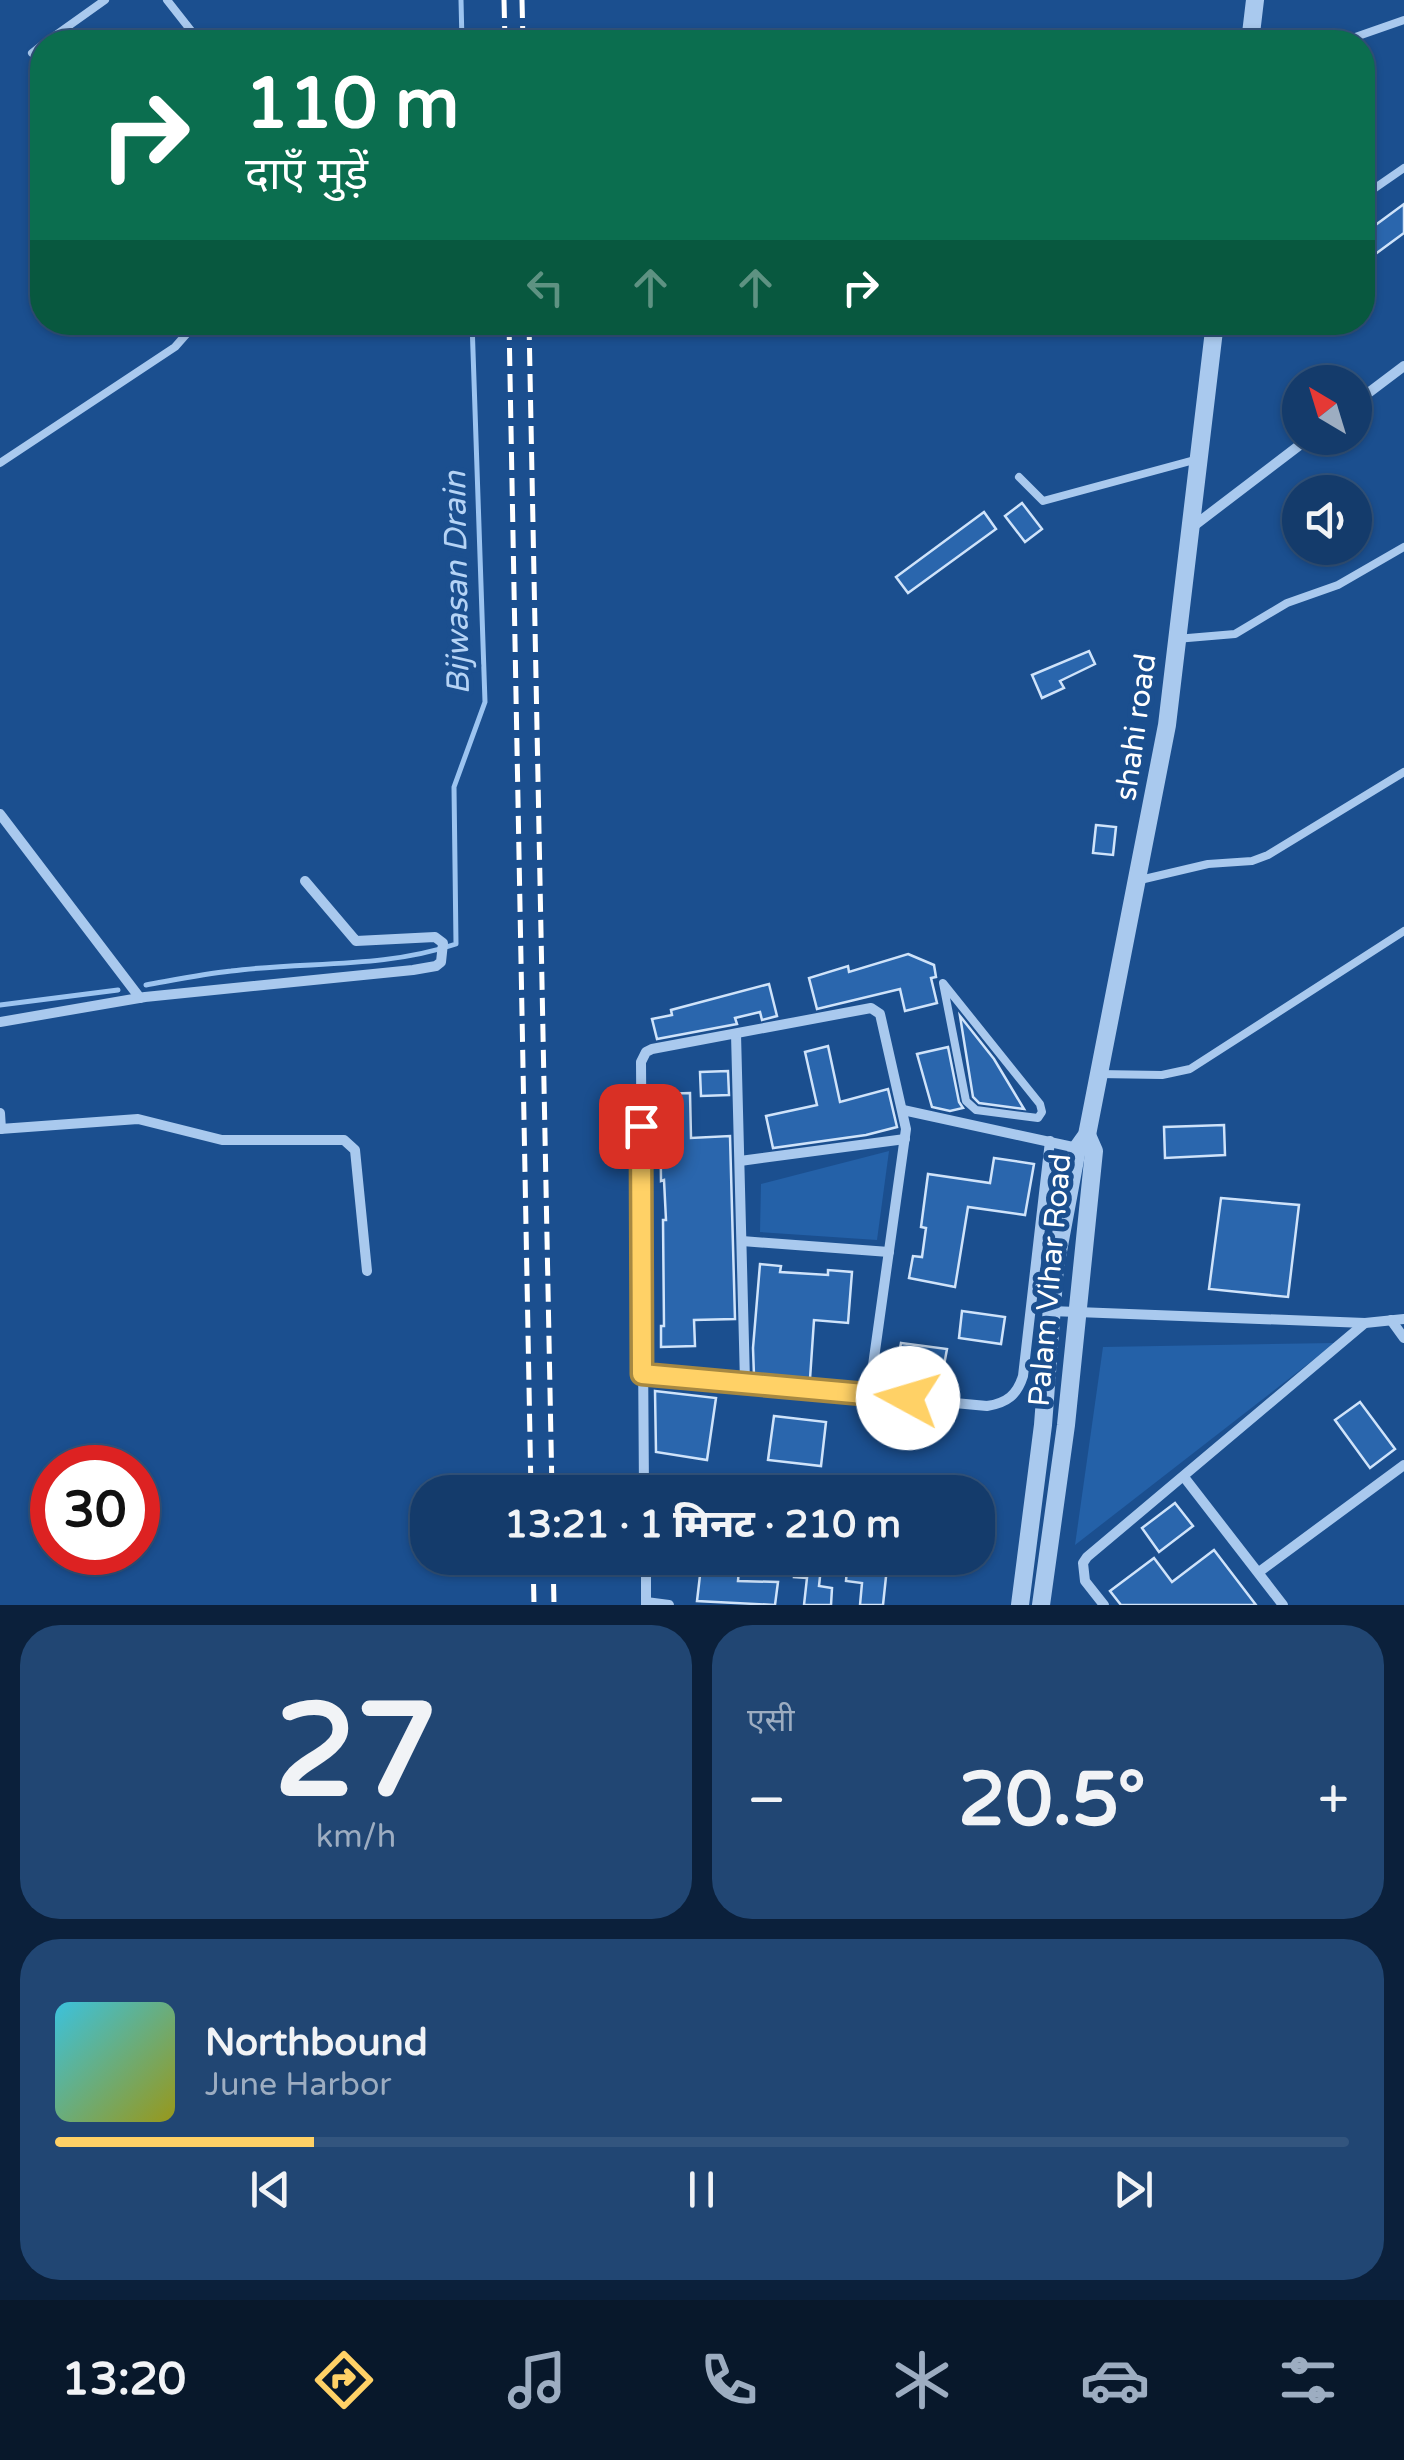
<!DOCTYPE html>
<html lang="hi">
<meta charset="utf-8">
<style>
:root{--surface:#143b6b;--page:#214673;--text:#f1f3f6;--muted:#9dadc1;--line:#33557e;--accent:#ffd166}
body{margin:0;font-family:"Varela Round","Noto Sans Devanagari",sans-serif;background:var(--page);color:var(--text);height:100vh;display:flex;flex-direction:column;font-size:38px;white-space:nowrap}
*{box-sizing:border-box;margin:0}
p{font-size:32px;color:var(--muted)}
.icon{flex:none;width:55px;height:55px;fill:none;stroke:currentColor;stroke-width:2;stroke-linecap:round;stroke-linejoin:round}
.map{position:relative;height:1605px;overflow:hidden}
.sheet{display:flex;flex-direction:column;gap:20px;padding:20px;background:#0b203b;flex:1}
.sheet>*{flex:none}
.guide{position:absolute;left:30px;top:30px;width:1345px;height:305px;border-radius:40px;box-shadow:0 2px 8px #0004,0 0 0 2px var(--line);background:#0b6e4f;color:#fff;overflow:hidden}
.needle{width:65px;rotate:322deg}
.tools{position:absolute;left:1282px;top:365px;display:grid;gap:20px}
.tools a{display:grid;place-items:center;width:90px;height:90px;border-radius:50%;background:var(--surface);box-shadow:0 2px 8px #0004,0 0 0 2px var(--line);font-size:50px}
.speed{position:absolute;left:30px;top:1445px;display:flex;gap:20px;font-size:50px;font-weight:700;text-align:center}
.speed>*{display:grid;place-content:center;width:130px;height:130px;border-radius:50%;background:var(--surface);box-shadow:0 2px 8px #0004,0 0 0 2px var(--line);line-height:1}
.speed .limit{border:15px solid #d22;background:#fff;color:#111}
.pin{position:absolute;display:grid;place-items:center;width:85px;height:85px;color:#fff;margin:-42px;border-radius:20px;box-shadow:0 5px 15px #0006}
.me{position:absolute;width:110px;margin:-55px;rotate:276deg;stroke-linejoin:round;filter:drop-shadow(0 0 8px #0008)}
.turn{display:flex;align-items:center;gap:35px;height:210px;padding:0 50px;font-size:45px}
.turn .icon{width:130px;height:130px;stroke-width:2.5}
.turn b{display:block;font-size:70px;line-height:85px}
.lanes{display:flex;align-items:center;height:95px;padding:0 50px;background:#0003;justify-content:center;gap:50px;direction:ltr}
.lanes .off{opacity:.35}
.big{font-size:75px;font-weight:800;line-height:1.1}
.sheet .card{flex:1;display:flex;flex-direction:column;justify-content:center;gap:15px;min-width:0;padding:0 35px;border-radius:40px;background:var(--page)}
.sheet .dial{align-items:center;gap:0}
.dial b{font-size:130px;line-height:1}
.song{display:flex;align-items:center;gap:30px}
.cover{width:120px;height:120px;border-radius:15px;background:linear-gradient(135deg,hsl(190 70% 55%),hsl(60 70% 35%))}
.played{height:10px;border-radius:5px;background:linear-gradient(90deg,var(--accent) 20%,var(--line) 20%)}
.keys{display:flex;justify-content:space-around;direction:ltr}
.heat{display:flex;justify-content:space-between;align-items:center;font-size:55px;direction:ltr}
.sheet .tiles{flex:1;display:grid;gap:20px;grid-template-columns:1fr 1fr}
.card:last-child{grid-column:span 2}
.trip{position:absolute;left:410px;top:1475px;width:585px;height:100px;border-radius:40px;background:var(--surface);box-shadow:0 2px 8px #0004,0 0 0 2px var(--line);font-weight:800;line-height:100px;text-align:center}
.tab-bar{display:flex;height:160px;justify-content:space-around;align-items:center;background:#08182b;color:var(--muted)}
.tab-bar .icon{width:70px;height:70px}
.tab-bar .current{color:var(--accent)}
.tab-bar b{font-size:45px;color:var(--text)}
.map>svg:first-child{display:block}
</style>
<div class="map">
<svg width="1404" height="1605" viewBox="0 0 1404 1605">
<rect width="100%" height="100%" fill="#1b4f8f"/>
<!-- green -->
<g fill="#2461a8">
<path d="M 889,1151 L 877,1240 L 760,1232 L 761,1184 Z"/>
<path d="M 1335,1343 L 1075,1545 L 1103,1347 Z"/>
</g>
<g fill="none" stroke-linecap="round" stroke-linejoin="round">
<!-- stream -->
<g stroke="#9cc4f0" stroke-width="5">
<path d="M 461,0 L 462,42"/>
<path d="M 146,985 C 174,980 203,974 231,971 C 307,961 382,969 456,944 L 454,787 L 485,702 L 472,322"/>
<path d="M 0,1005 L 118,990"/>
</g>
</g>
<!-- building -->
<g fill="#2a66ad" stroke="#cfe3fa" stroke-width="2.5">
<path d="M 1404,204 L 1404,233 L 1374,255 L 1362,240 L 1362,235 Z"/>
<path d="M 1022,503 L 1042,529 L 1025,542 L 1005,516 Z"/>
<path d="M 984,512 L 996,529 L 908,593 L 896,577 Z"/>
<path d="M 1089,651 L 1095,664 L 1060,681 L 1064,688 L 1042,698 L 1032,675 Z"/>
<path d="M 1096,825 L 1116,827 L 1113,855 L 1093,853 Z"/>
<path d="M 908,954 L 934,965 L 936,977 L 931,978 L 937,1003 L 905,1011 L 900,989 L 817,1009 L 809,978 L 848,966 L 849,972 Z"/>
<path d="M 769,984 L 777,1016 L 762,1020 L 760,1012 L 735,1018 L 737,1024 L 657,1039 L 652,1019 L 672,1015 L 671,1010 Z"/>
<path d="M 960,1016 L 994,1059 L 1024,1109 L 979,1103 L 973,1097 Z"/>
<path d="M 828,1046 L 840,1102 L 888,1089 L 897,1127 L 866,1135 L 773,1148 L 766,1116 L 817,1105 L 805,1052 Z"/>
<path d="M 948,1047 L 959,1102 L 963,1108 L 950,1111 L 932,1107 L 917,1054 Z"/>
<path d="M 728,1071 L 729,1095 L 701,1096 L 700,1072 Z"/>
<path d="M 690,1093 L 691,1138 L 730,1136 L 735,1319 L 694,1320 L 695,1346 L 661,1347 L 661,1326 L 664,1326 L 663,1220 L 666,1220 L 664,1180 L 661,1181 L 660,1094 Z"/>
<path d="M 1224,1125 L 1225,1155 L 1165,1158 L 1164,1127 Z"/>
<path d="M 994,1158 L 1034,1164 L 1025,1215 L 968,1207 L 955,1287 L 909,1278 L 913,1256 L 922,1257 L 926,1228 L 921,1227 L 928,1174 L 990,1183 Z"/>
<path d="M 1221,1198 L 1299,1205 L 1288,1297 L 1209,1289 Z"/>
<path d="M 760,1264 L 781,1266 L 780,1272 L 828,1275 L 828,1270 L 852,1272 L 848,1323 L 814,1320 L 810,1379 L 754,1376 L 753,1348 Z"/>
<path d="M 962,1311 L 1005,1317 L 1001,1344 L 959,1338 Z"/>
<path d="M 901,1343 L 947,1349 L 939,1392 L 893,1386 Z"/>
<path d="M 655,1391 L 716,1398 L 707,1460 L 656,1452 Z"/>
<path d="M 1360,1402 L 1395,1449 L 1370,1468 L 1335,1420 Z"/>
<path d="M 774,1416 L 826,1422 L 821,1466 L 768,1460 Z"/>
<path d="M 1175,1503 L 1193,1526 L 1159,1552 L 1142,1528 Z"/>
<path d="M 1214,1550 L 1256,1605 L 1121,1605 L 1110,1591 L 1154,1558 L 1172,1582 Z"/>
<path d="M 702,1558 L 740,1558 L 738,1581 L 778,1582 L 775,1605 L 697,1601 Z"/>
<path d="M 796,1558 L 822,1558 L 819,1586 L 832,1588 L 831,1605 L 804,1605 L 807,1578 L 794,1577 Z"/>
<path d="M 848,1558 L 888,1558 L 883,1605 L 860,1605 L 862,1583 L 846,1581 Z"/>
</g>
<g fill="none" stroke-linecap="round" stroke-linejoin="round">
<!-- service -->
<g stroke="#a9c9ee" stroke-width="8">
<path d="M 167,0 L 200,42"/>
<path d="M 46,42 L 105,0"/>
<path d="M 1341,42 L 1404,20"/>
<path d="M 32,53 L 42,45"/>
<path d="M 1362,197 L 1404,168"/>
<path d="M 0,463 L 175,347 L 197,322"/>
<path d="M 1019,477 L 1043,501 L 1198,459"/>
<path d="M 1176,639 L 1235,634 L 1287,603 L 1338,585 L 1404,547"/>
<path d="M 1140,880 L 1208,864 L 1252,861 L 1268,855 L 1404,772"/>
<path d="M 943,983 L 1040,1104 L 1042,1112 L 1038,1118 L 976,1110 L 966,1101 Z"/>
<path d="M 1098,1074 L 1162,1075 L 1190,1069 L 1404,931"/>
</g>
<!-- minor -->
<g stroke="#a9c9ee" stroke-width="10">
<path d="M 1355,403 L 1404,366"/>
<path d="M 1191,528 L 1309,438"/>
<path d="M 0,814 L 140,998"/>
<path d="M 0,1022 L 145,997 L 413,970 L 436,966 L 441,962 L 443,943 L 435,937 L 356,941 L 305,881"/>
<path d="M 736,1034 L 745,1382"/>
<path d="M 903,1110 L 1082,1149"/>
<path d="M 0,1113 L 1,1129"/>
<path d="M 0,1129 L 138,1119 L 222,1140 L 344,1140 L 355,1150 L 367,1271"/>
<path d="M 740,1161 L 905,1139"/>
<path d="M 742,1241 L 889,1252"/>
<path d="M 1051,1311 L 1365,1323 L 1404,1319"/>
<path d="M 1391,1320 L 1404,1338"/>
<path d="M 642,1374 L 987,1406 C 1007,1403 1017,1395 1023,1376 L 1050,1141"/>
<path d="M 1184,1477 L 1283,1605"/>
<path d="M 644,1492 L 641,1062 L 646,1052 L 652,1049 L 871,1008 L 880,1014 L 906,1129 L 869,1394"/>
<path d="M 978,1539 L 984,1539"/>
<path d="M 646,1558 L 646,1605"/>
<path d="M 1259,1572 L 1404,1465"/>
<path d="M 646,1602 L 669,1605"/>
<path d="M 1104,1605 L 1085,1581 L 1083,1563 L 1087,1557 L 1365,1323"/>
</g>
<!-- tertiary -->
<g stroke="#a9c9ee" stroke-width="18">
<path d="M 1250,42 L 1255,0"/>
<path d="M 1020,1605 L 1043,1425 L 1055,1267 L 1077,1149 L 1087,1135 L 1167,725 L 1215,322"/>
<path d="M 1041,1605 L 1066,1425 L 1094,1151 L 1087,1135"/>
</g>
<!-- rail -->
<g stroke="#fff" stroke-width="5" stroke-dasharray="18 8" stroke-linecap="butt">
<path d="M 504,0 L 505,42"/>
<path d="M 522,0 L 523,42"/>
<path d="M 509,322 L 531,1492"/>
<path d="M 529,322 L 552,1492"/>
<path d="M 533,1558 L 534,1605"/>
<path d="M 553,1558 L 554,1605"/>
</g>
</g>
<g fill="none" stroke-linecap="round" stroke-linejoin="round">
<defs>
<path id="route" d="M 641,1126 L 642,1374 L 908,1398"/>
</defs>
<!-- route casing -->
<use href="#route" stroke="#a68842" stroke-width="25"/>
<!-- route -->
<use href="#route" stroke="#ffd166" stroke-width="18"/>
</g>
<g text-anchor="middle" dominant-baseline="central" stroke-width="10" stroke-linejoin="round" paint-order="stroke">
<!-- street labels -->
<g font-size="30" fill="#fff" stroke="#1b4f8f">
<text transform="translate(1136 727) rotate(-82)">shahi road</text>
<text transform="translate(1050 1280) rotate(-85)">Palam Vihar Road</text>
</g>
<!-- water labels -->
<g font-size="32" font-style="italic" fill="#b5d3f5" stroke="#1b4f8f">
<text transform="translate(457 583) rotate(-91)">Bijwasan Drain</text>
</g>
</g>
</svg>
<div class="tools">
<a><svg class="needle" viewBox="-14 -14 28 28"><path d="M0-13l5 13h-10z" fill="#e53935"/><path d="M0 13l5-13h-10z" fill="#9dadc1"/></svg></a>
<a><svg class="icon" aria-label="sound" viewBox="0 0 24 24"><path d="M4 9h4l5-4v14l-5-4H4zM17 9q2 3 0 6"/></svg></a>
</div>
<div class="speed"><div class="limit">30</div></div>
<div class="pin" style="left:641px;top:1126px;background:#d93025"><svg class="icon" aria-label="arrive" viewBox="0 0 24 24"><path d="M6 21V4h12l-3 4 3 4H6"/></svg></div>
<svg class="me" style="left:908px;top:1398px" viewBox="-20 -20 40 40"><circle r="19" fill="#fff"/><path d="M0-13L10 11 0 6-10 11z" fill="#ffd166"/></svg>
<div class="trip">13:21 · 1 मिनट · 210 m</div>
<div class="guide">
<div class="turn"><svg class="icon" aria-label="right" viewBox="0 0 24 24"><path d="M7 20v-9h11M14 6l5 5-5 5"/></svg><div><b>110 m</b>दाएँ मुड़ें</div></div>
<div class="lanes"><svg class="icon off" aria-label="left" viewBox="0 0 24 24"><path d="M17 20v-9H6M10 6l-5 5 5 5"/></svg><svg class="icon off" aria-label="ahead" viewBox="0 0 24 24"><path d="M12 20V5M6 11l6-6 6 6"/></svg><svg class="icon off" aria-label="ahead" viewBox="0 0 24 24"><path d="M12 20V5M6 11l6-6 6 6"/></svg><svg class="icon" aria-label="right" viewBox="0 0 24 24"><path d="M7 20v-9h11M14 6l5 5-5 5"/></svg></div>
</div>
</div>
<section class="sheet">
<div class="tiles">
<div class="card dial"><b>27</b><p>km/h</p></div>
<div class="card"><p>एसी</p>
<div class="heat"><a>−</a><b class="big">20.5°</b><a>+</a></div>
</div>
<div class="card">
<div class="song"><i class="cover"></i><div><b>Northbound</b><p>June Harbor</p></div></div>
<div class="played"></div>
<div class="keys"><svg class="icon" aria-label="previous" viewBox="0 0 24 24"><path d="M18 5L8 12l10 7zM5 5v14"/></svg><svg class="icon" aria-label="pause" viewBox="0 0 24 24"><path d="M8 5v14M16 5v14"/></svg><svg class="icon" aria-label="next" viewBox="0 0 24 24"><path d="M6 5l10 7-10 7zM19 5v14"/></svg></div>
</div>
</div>
</section>
<nav class="tab-bar">
<b>13:20</b>
<svg class="icon current" aria-label="directions" viewBox="0 0 24 24"><path d="M12 3l9 9-9 9-9-9zM9 14v-3h6M13 9l2 2-2 2"/></svg>
<svg class="icon" aria-label="music" viewBox="0 0 24 24"><path d="M9 18V5l10-2v13"/><circle cx="6" cy="18" r="3"/><circle cx="16" cy="16" r="3"/></svg>
<svg class="icon" aria-label="phone" viewBox="0 0 24 24"><path d="M5 4h4l2 5-3 2q2 4 5 5l2-3 5 2v4C11 20 4 13 5 4z"/></svg>
<svg class="icon" aria-label="climate" viewBox="0 0 24 24"><path d="M12 3v18M4 7l16 10M4 17L20 7"/></svg>
<svg class="icon" aria-label="car" viewBox="0 0 24 24"><path d="M5 17H2v-5l4-1 3-4h7l3 4 3 1v5h-3M9 17h6M6 11h13"/><circle cx="7" cy="17" r="2"/><circle cx="17" cy="17" r="2"/></svg>
<svg class="icon" aria-label="filters" viewBox="0 0 24 24"><path d="M4 7h16M4 17h16"/><circle cx="9" cy="7" r="2"/><circle cx="15" cy="17" r="2"/></svg>
</nav>
